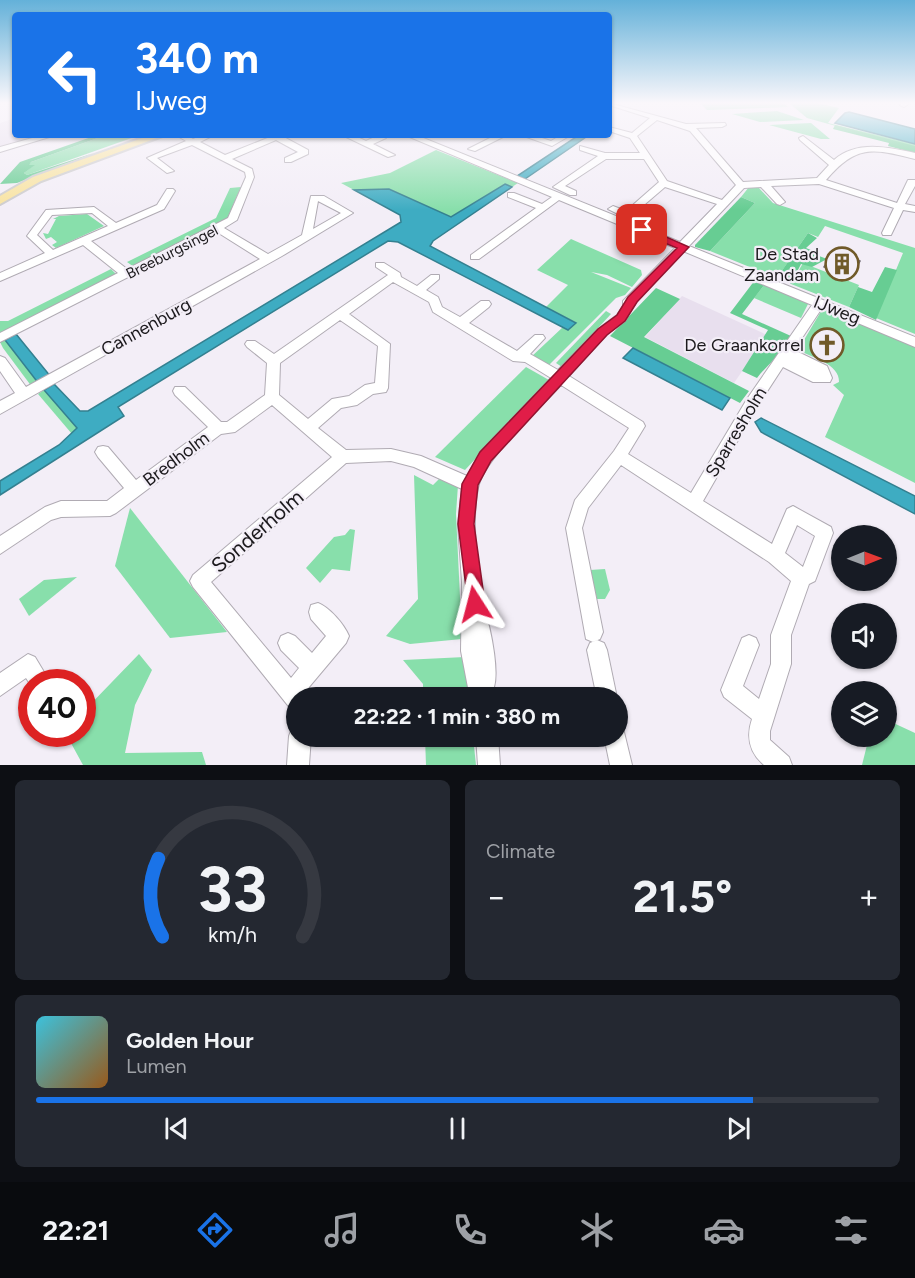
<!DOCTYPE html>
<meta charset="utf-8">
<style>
:root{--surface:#171b24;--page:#242831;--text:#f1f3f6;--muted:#9ea1a6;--line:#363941;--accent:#1a73e8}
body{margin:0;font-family:Figtree,sans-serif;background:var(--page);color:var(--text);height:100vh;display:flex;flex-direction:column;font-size:22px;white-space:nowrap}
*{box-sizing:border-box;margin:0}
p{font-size:20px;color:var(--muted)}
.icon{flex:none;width:33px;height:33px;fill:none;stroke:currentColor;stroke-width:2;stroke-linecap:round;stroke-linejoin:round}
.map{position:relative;height:765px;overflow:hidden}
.sheet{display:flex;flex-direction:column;gap:15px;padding:15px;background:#0d0f14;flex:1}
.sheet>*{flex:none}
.top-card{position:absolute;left:12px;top:12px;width:600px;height:126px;border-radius:6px;box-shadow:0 2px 4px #0004;background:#1a73e8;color:#fff;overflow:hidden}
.needle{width:39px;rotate:89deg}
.buttons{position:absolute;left:831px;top:525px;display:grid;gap:12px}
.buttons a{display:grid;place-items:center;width:66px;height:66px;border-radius:50%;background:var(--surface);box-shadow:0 2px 4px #0004;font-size:30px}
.speed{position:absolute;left:18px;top:669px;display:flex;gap:12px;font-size:30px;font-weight:700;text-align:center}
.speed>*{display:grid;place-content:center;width:78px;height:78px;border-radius:50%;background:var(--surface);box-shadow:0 2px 4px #0004;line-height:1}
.speed .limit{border:9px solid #d22;background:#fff;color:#111}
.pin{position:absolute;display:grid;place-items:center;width:51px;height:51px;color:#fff;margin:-26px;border-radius:12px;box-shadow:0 3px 9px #0006}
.me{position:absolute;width:66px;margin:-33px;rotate:351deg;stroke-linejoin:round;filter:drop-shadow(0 0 4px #0008)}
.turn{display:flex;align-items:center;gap:21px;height:126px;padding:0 24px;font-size:27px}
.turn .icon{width:78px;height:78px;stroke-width:2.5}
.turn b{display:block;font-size:42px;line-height:51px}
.big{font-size:45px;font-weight:700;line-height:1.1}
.sheet .tile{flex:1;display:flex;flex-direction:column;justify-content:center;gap:9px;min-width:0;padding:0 21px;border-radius:9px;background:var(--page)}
.sheet .dial{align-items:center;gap:0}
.dial svg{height:156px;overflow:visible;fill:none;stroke:var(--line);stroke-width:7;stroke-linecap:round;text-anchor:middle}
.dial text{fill:var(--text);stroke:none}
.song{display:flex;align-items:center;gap:18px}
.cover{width:72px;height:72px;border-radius:9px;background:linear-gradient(135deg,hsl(190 70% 55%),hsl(30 70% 35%))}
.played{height:6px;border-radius:3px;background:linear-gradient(90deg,var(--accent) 85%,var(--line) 85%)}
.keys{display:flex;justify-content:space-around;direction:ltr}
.heat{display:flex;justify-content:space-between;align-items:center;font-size:33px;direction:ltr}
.sheet .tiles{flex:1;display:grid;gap:15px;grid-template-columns:1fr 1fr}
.tile:last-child{grid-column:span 2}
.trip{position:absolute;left:286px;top:687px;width:342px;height:60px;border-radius:30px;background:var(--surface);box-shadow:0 2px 4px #0004;font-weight:700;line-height:60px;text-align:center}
.menu{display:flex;height:96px;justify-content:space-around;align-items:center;background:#090b0e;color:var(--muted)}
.menu .icon{width:42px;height:42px}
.menu .active{color:var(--accent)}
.menu b{font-size:27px;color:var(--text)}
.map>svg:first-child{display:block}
</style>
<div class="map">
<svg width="915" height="765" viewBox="0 0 915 765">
<rect width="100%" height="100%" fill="#f3eef7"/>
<!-- built -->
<g fill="#e8dfee">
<path d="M 15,118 L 15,135 L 42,135 L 0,148 L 0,123 Z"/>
<path d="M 682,296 L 767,335 L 734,383 L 645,337 Z"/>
</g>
<!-- green -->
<g fill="#88dfab">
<path d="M 700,103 L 783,103 L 788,107 L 707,110 Z"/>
<path d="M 789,103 L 817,103 L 839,108 L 828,123 L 915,144 L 915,148 L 807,118 Z"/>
<path d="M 777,111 L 804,120 L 760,122 L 732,114 Z"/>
<path d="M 811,123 L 830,139 L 821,139 L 769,125 Z"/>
<path d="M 106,135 L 140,135 L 27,175 L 24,173 L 34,165 L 27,165 L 31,162 Z"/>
<path d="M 436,150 L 518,183 L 512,187 L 505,184 L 451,217 L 389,189 L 354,190 L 341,183 L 390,173 Z"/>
<path d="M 241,187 L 227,219 L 134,267 L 127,262 L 216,218 L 230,188 Z"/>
<path d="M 749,187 L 758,187 L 773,203 L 915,248 L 915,334 L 876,318 L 903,253 L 825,226 L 818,237 L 808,233 L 777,278 L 710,251 L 755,203 L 741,197 Z"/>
<path d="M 87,214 L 104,226 L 56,248 L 52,245 L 57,242 L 51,237 L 46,239 L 43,233 L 48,234 L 56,219 L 53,219 L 59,216 Z"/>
<path d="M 571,239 L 641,270 L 642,275 L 632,287 L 607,275 L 591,272 L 631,288 L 625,295 L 616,298 L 547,367 L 530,358 L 563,327 L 569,330 L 575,322 L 546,307 L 568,285 L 537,270 Z"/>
<path d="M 803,263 L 859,285 L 849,307 L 791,284 Z"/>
<path d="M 111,269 L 117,275 L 0,333 L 0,321 L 8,321 Z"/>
<path d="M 765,284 L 809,302 L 801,318 L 754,298 Z"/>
<path d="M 823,308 L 915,346 L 915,483 L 825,437 L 844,395 L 833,385 L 839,382 C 840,364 811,357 798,350 Z"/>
<path d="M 606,311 L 611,314 L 562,367 L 556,363 Z"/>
<path d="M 5,340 L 39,384 L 32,387 L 3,348 L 0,342 Z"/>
<path d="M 526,367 L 549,380 L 465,470 L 435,457 Z"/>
<path d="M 44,390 L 77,428 L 72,434 L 38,394 Z"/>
<path d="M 414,475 L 433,485 L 439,479 L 458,485 L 456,514 L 462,639 L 410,644 L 386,636 L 418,599 Z"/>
<path d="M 130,508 L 227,632 L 170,638 L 115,566 Z"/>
<path d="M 350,529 L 355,530 L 350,571 L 332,569 L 320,583 L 306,568 L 334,537 L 345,535 Z"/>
<path d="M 605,569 L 610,590 L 605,599 L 597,599 L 590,570 Z"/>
<path d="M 77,577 L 29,616 L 19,599 L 44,580 Z"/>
<path d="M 139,654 L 152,670 L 135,705 L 125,753 L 202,752 L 206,765 L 83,765 L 66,734 L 82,734 L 83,712 Z"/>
<path d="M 465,657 L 470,697 L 423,697 L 423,684 L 403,660 Z"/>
<path d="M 887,720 L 915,733 L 915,765 L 862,765 L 869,737 L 886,736 Z"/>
<path d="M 425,737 L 473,737 L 476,765 L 426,765 Z"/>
</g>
<!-- forest -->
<g fill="#67cd93">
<path d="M 835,125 L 915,146 L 915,153 L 888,146 L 889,143 L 833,129 Z"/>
<path d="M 97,135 L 106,135 L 31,162 L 29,165 L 35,165 L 24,173 L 27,175 L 94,153 L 17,183 L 0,184 L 20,162 Z"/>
<path d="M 741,197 L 755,203 L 710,251 L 695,247 L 695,245 Z"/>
<path d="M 808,233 L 817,238 L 806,248 L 816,252 L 814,254 L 827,259 L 812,267 L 801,264 L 791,284 L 781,272 Z"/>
<path d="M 885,267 L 897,270 L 876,320 L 849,307 L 858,287 L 872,292 Z"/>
<path d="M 755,280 L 765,284 L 742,314 L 791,336 C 786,350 767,365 757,378 L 742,371 L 768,330 L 730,313 Z"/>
<path d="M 656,288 L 680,299 L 644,337 L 749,391 L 740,403 L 610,336 Z"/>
</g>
<!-- water -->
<g fill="#3eacc2" stroke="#348090" stroke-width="1.5">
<path d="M 849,112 L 915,129 L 915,144 L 835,123 L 845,113 Z"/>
<path d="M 579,135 L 589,135 L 525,179 L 517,176 Z"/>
<path d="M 505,184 L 512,187 L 433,241 L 430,246 L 576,323 L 568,330 L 398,242 L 388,241 L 118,407 L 124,416 L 0,495 L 0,481 L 59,445 L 77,428 L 44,390 L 54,384 L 80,411 L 88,411 L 401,222 L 400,215 L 354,190 L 389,189 L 451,217 Z"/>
<path d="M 16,334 L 51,377 L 39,384 L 5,340 Z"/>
<path d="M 633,348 L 730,398 L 722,410 L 623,358 Z"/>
<path d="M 761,418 L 915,496 L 915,514 L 761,432 L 755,422 Z"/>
</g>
<!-- building -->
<path fill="#d29cef" stroke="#706b73" stroke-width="1.5" d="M 836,249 L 860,261 L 851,277 L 824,267 Z"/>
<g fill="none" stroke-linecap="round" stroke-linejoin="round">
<defs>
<g id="minor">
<path d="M 609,103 L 686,124 L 725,123 L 726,125 L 722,127 L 696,128 L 743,182 L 817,178 L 829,165 L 800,140 L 799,138 L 803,136 L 834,160 C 856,140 888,147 915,153 L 915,159 C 872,148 856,145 826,180 L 897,203 L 908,180 L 915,180 L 915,186 L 905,204 L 915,206 L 915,212 L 903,210 L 891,235 L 883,235 L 882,233 L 894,208 L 819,184 L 771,186 L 785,202 L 780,205 L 777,204 L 761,187 L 744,188 L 689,246 L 915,337 L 915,347 L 822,308 L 794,350 L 827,366 L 832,378 L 830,382 L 813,382 L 783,367 L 757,407 L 703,501 L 772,544 L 787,509 L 793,506 L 831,527 L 833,533 L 815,581 L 809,584 L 791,635 L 791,664 L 770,731 L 770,740 L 789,757 L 792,765 L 764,765 C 749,752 746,737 752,719 L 724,697 L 721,690 L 742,638 L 749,635 L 756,638 L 759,645 L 743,686 L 759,699 L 771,664 L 771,635 L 791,581 L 769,562 L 621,465 L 588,508 L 582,528 L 603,632 L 600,639 L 593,642 L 586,639 L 566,528 L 575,500 L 614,451 L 629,428 L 561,385 C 540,408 483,460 478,488 C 470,528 480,568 480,608 L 484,609 C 490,625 503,683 490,694 L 490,698 L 470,698 L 461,651 L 462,582 L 458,524 L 462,489 L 414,467 L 391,461 L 346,463 L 211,582 L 291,678 L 299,668 L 281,650 L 278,643 L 281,636 L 288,633 L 295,636 L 312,653 L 326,636 L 311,619 L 309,612 L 311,605 L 318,603 C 330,608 344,624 349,636 L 346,643 L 304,693 L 306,698 L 297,698 L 297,711 L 290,708 L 193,587 L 190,581 L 193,575 L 332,457 L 272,405 L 235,432 L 221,434 L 116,513 L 110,516 L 61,517 L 51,520 L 0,554 L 0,536 L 45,507 L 61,501 L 107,501 L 124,488 L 98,457 L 95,452 L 98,447 L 103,446 L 108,447 L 136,480 L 208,427 L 175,395 L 173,391 L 175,387 L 185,387 L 221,422 L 227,422 L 265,395 L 267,363 L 247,347 L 245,344 L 247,341 L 255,341 L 274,354 L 388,275 L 376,267 L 376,263 L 384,263 L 400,273 L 401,277 L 417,286 L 431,275 L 439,275 L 439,279 L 426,290 L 438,297 L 442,307 L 460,317 L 481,301 L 489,301 L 491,304 L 489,307 L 469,323 L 517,351 L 535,335 L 543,335 L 545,338 L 530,354 L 558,370 L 598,329 L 617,315 L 623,306 L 623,301 L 675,248 L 559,200 L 479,259 L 471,259 L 471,255 L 536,208 L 508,197 L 508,193 L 514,193 L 542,204 L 552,197 L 405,135 L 416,135 L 680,242 L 717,204 L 665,187 L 630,217 L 624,217 L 608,209 L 613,206 L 626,211 L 659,182 L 644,159 L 606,159 L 565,186 L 576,191 L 576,195 L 570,195 L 553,187 L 598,156 L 580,150 L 580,146 L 605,153 L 640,153 L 630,138 L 609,131 L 609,127 L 632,133 L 650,118 L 609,105 ZM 657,120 L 690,131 L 736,185 L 722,200 L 667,181 L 637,136 ZM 683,251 L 812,305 L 747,399 L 691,493 L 628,454 L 645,426 L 643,422 L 569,376 L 606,335 L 625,321 L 638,299 ZM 393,282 L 429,302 L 433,312 L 513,361 L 525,362 L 551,378 L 481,451 L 467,476 L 421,456 L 391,449 L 346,450 L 318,428 L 341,408 L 357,405 L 373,394 L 386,392 L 388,388 L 390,344 L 349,314 ZM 340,320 L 378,346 L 375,383 L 365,385 L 349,396 L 332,399 L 308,419 L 279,395 L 280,363 ZM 797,525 L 815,536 L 803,567 L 785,553 Z"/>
<path d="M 902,103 L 910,103 L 904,107 L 900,105 Z"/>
<path d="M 43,135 L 56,135 L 0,152 L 0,147 Z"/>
<path d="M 176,135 L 186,135 L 193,139 L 203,135 L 214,135 L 200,142 L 225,155 L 270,137 L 268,135 L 280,135 L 308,150 L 308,154 L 291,162 L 285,162 L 285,158 L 298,152 L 276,140 L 232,159 L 252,169 L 254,177 L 237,220 L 224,228 L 268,254 L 302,235 L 311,196 L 324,196 L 353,213 L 282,256 L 0,414 L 0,401 L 15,393 L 0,371 L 0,356 L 5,358 L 26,387 L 260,259 L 217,232 L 0,342 L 0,333 L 118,273 L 83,245 L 0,281 L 0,273 L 45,253 L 27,236 L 46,210 L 94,207 L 116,223 L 157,205 L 167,189 L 173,189 L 175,191 L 164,209 L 91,241 L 127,269 L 228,218 L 246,177 L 245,172 L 192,145 L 157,158 L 174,171 L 167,173 L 147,158 L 186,141 ZM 318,201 L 341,213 L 313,229 ZM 92,213 L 108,226 L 53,250 L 37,235 L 52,215 Z"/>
<path d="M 342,135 L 353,135 L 366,141 L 379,135 L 386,135 L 386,138 L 373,144 L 395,155 L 388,157 Z"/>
<path d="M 496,135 L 507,135 L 475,151 L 468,149 Z"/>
<path d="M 521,135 L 533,135 L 551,141 L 561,135 L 571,135 L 552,146 Z"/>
<path d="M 597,640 L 604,643 L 607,650 L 617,698 L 597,698 L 587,650 L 590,643 Z"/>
<path d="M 28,654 L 35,657 L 50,682 L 32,682 L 32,687 L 26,678 L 0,696 L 0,673 Z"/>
<path d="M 297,727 L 297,736 L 311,736 L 309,765 L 287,765 L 289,736 L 292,728 Z"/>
<path d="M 618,727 L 623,728 L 632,765 L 610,765 L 604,736 L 618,736 Z"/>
<path d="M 476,736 L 498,736 L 500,765 L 478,765 Z"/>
</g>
<path id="major" d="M 151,135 L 165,135 L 41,181 L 0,204 L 0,196 L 33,177 Z"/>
</defs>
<!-- minor casing -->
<use href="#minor" stroke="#b0abb3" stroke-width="2"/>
<!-- major casing -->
<use href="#major" stroke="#cdcccd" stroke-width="4"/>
<!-- minor -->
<use href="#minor" fill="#fff" fill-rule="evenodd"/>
<!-- major -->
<use href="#major" fill="#f8e3a1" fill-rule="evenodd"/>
</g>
<!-- sky -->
<linearGradient id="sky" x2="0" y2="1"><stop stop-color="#64b1d9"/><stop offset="0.49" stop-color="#faf7fb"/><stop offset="1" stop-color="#faf7fb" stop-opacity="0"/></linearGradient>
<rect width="915" height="210" fill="url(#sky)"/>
<!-- route -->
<path fill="#e11d48" stroke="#92132f" stroke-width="1.5" d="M 638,228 L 646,228 L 689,247 L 637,302 L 625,321 L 607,335 L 491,461 L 478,485 L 474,524 L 485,604 L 482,611 L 475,614 L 469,611 L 458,524 L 462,484 L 480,452 L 598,329 L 617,315 L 628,297 L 677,248 L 638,232 Z"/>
<!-- icons -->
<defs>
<symbol id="building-ring" viewBox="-11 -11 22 22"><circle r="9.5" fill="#f3eef7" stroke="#705a29" stroke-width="1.5"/><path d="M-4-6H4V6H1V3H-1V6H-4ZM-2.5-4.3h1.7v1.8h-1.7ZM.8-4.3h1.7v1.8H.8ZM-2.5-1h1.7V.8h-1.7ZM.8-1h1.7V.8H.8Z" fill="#705a29"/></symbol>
<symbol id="church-ring" viewBox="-11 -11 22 22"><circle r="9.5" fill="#f3eef7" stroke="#705a29" stroke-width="1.5"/><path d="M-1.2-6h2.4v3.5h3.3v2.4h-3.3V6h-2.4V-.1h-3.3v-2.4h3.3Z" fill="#705a29"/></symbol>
</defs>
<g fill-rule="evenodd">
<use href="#building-ring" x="823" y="245" width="38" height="38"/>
<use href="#church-ring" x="808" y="326" width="38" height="38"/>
</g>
<g text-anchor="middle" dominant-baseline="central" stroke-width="4.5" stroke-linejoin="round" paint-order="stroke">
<!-- far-street labels -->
<g font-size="15" fill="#1b191c" stroke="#f3eef7">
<text transform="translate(172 252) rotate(-27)">Breeburgsingel</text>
</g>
<!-- poi labels -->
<g font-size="18" fill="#1b191c" stroke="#f3eef7" text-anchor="end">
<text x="819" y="254">De Stad<tspan x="819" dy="21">Zaandam</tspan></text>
<text x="804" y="345">De Graankorrel</text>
</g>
<!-- street labels -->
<g font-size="18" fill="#1b191c" stroke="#f3eef7">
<text transform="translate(837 310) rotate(22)">IJweg</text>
<text transform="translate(146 327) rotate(-29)">Cannenburg</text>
<text transform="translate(736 432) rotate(-59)">Sparresholm</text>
<text transform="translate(176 459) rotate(-37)">Bredholm</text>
</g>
<!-- near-street labels -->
<g font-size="21" fill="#1b191c" stroke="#f3eef7">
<text transform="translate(257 531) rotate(-41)">Sonderholm</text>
</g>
</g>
</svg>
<div class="buttons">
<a><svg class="needle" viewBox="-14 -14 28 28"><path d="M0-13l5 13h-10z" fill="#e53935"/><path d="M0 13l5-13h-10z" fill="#9ea1a6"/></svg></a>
<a><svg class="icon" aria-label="sound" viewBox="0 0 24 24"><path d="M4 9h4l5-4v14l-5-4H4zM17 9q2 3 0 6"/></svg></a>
<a><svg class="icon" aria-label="layers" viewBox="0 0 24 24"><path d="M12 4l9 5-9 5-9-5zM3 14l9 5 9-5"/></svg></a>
</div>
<div class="speed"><div class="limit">40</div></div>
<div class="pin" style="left:642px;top:230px;background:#d93025"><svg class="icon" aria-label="arrive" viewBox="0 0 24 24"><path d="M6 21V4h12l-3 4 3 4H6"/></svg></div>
<svg class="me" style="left:475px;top:604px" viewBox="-20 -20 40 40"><path d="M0-17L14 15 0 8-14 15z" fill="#e11d48" stroke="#fff" stroke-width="4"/></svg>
<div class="trip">22:22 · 1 min · 380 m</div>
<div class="top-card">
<div class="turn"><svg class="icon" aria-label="left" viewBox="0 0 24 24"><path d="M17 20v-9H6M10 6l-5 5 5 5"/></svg><div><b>340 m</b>IJweg</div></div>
</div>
</div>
<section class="sheet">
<div class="tiles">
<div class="tile dial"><svg viewBox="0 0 100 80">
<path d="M14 69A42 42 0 1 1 86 69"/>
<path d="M14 69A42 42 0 0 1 12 29" stroke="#1a73e8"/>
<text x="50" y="56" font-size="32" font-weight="700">33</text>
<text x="50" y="72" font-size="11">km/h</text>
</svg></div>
<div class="tile"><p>Climate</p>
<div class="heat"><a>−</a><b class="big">21.5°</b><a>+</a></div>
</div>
<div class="tile">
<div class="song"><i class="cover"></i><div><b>Golden Hour</b><p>Lumen</p></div></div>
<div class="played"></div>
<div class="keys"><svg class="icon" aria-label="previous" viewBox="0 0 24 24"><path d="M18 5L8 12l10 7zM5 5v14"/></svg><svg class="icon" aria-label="pause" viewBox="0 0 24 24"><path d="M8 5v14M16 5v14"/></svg><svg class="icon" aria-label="next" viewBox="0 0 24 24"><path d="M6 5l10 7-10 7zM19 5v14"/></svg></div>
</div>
</div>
</section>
<nav class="menu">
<b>22:21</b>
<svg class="icon active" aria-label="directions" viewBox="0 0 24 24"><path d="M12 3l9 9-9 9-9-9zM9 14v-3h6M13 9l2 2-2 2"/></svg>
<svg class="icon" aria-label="music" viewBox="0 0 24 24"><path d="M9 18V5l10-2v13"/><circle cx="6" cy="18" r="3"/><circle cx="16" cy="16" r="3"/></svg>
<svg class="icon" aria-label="phone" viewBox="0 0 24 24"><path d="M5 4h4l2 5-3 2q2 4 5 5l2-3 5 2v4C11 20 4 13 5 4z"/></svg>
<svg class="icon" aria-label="climate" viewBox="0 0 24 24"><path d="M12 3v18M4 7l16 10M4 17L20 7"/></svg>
<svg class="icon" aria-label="car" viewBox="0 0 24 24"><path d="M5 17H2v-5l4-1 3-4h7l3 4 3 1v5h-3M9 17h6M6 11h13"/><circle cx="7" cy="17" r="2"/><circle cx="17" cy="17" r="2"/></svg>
<svg class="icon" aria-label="filters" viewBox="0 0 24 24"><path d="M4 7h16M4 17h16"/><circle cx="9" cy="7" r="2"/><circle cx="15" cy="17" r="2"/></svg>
</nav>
